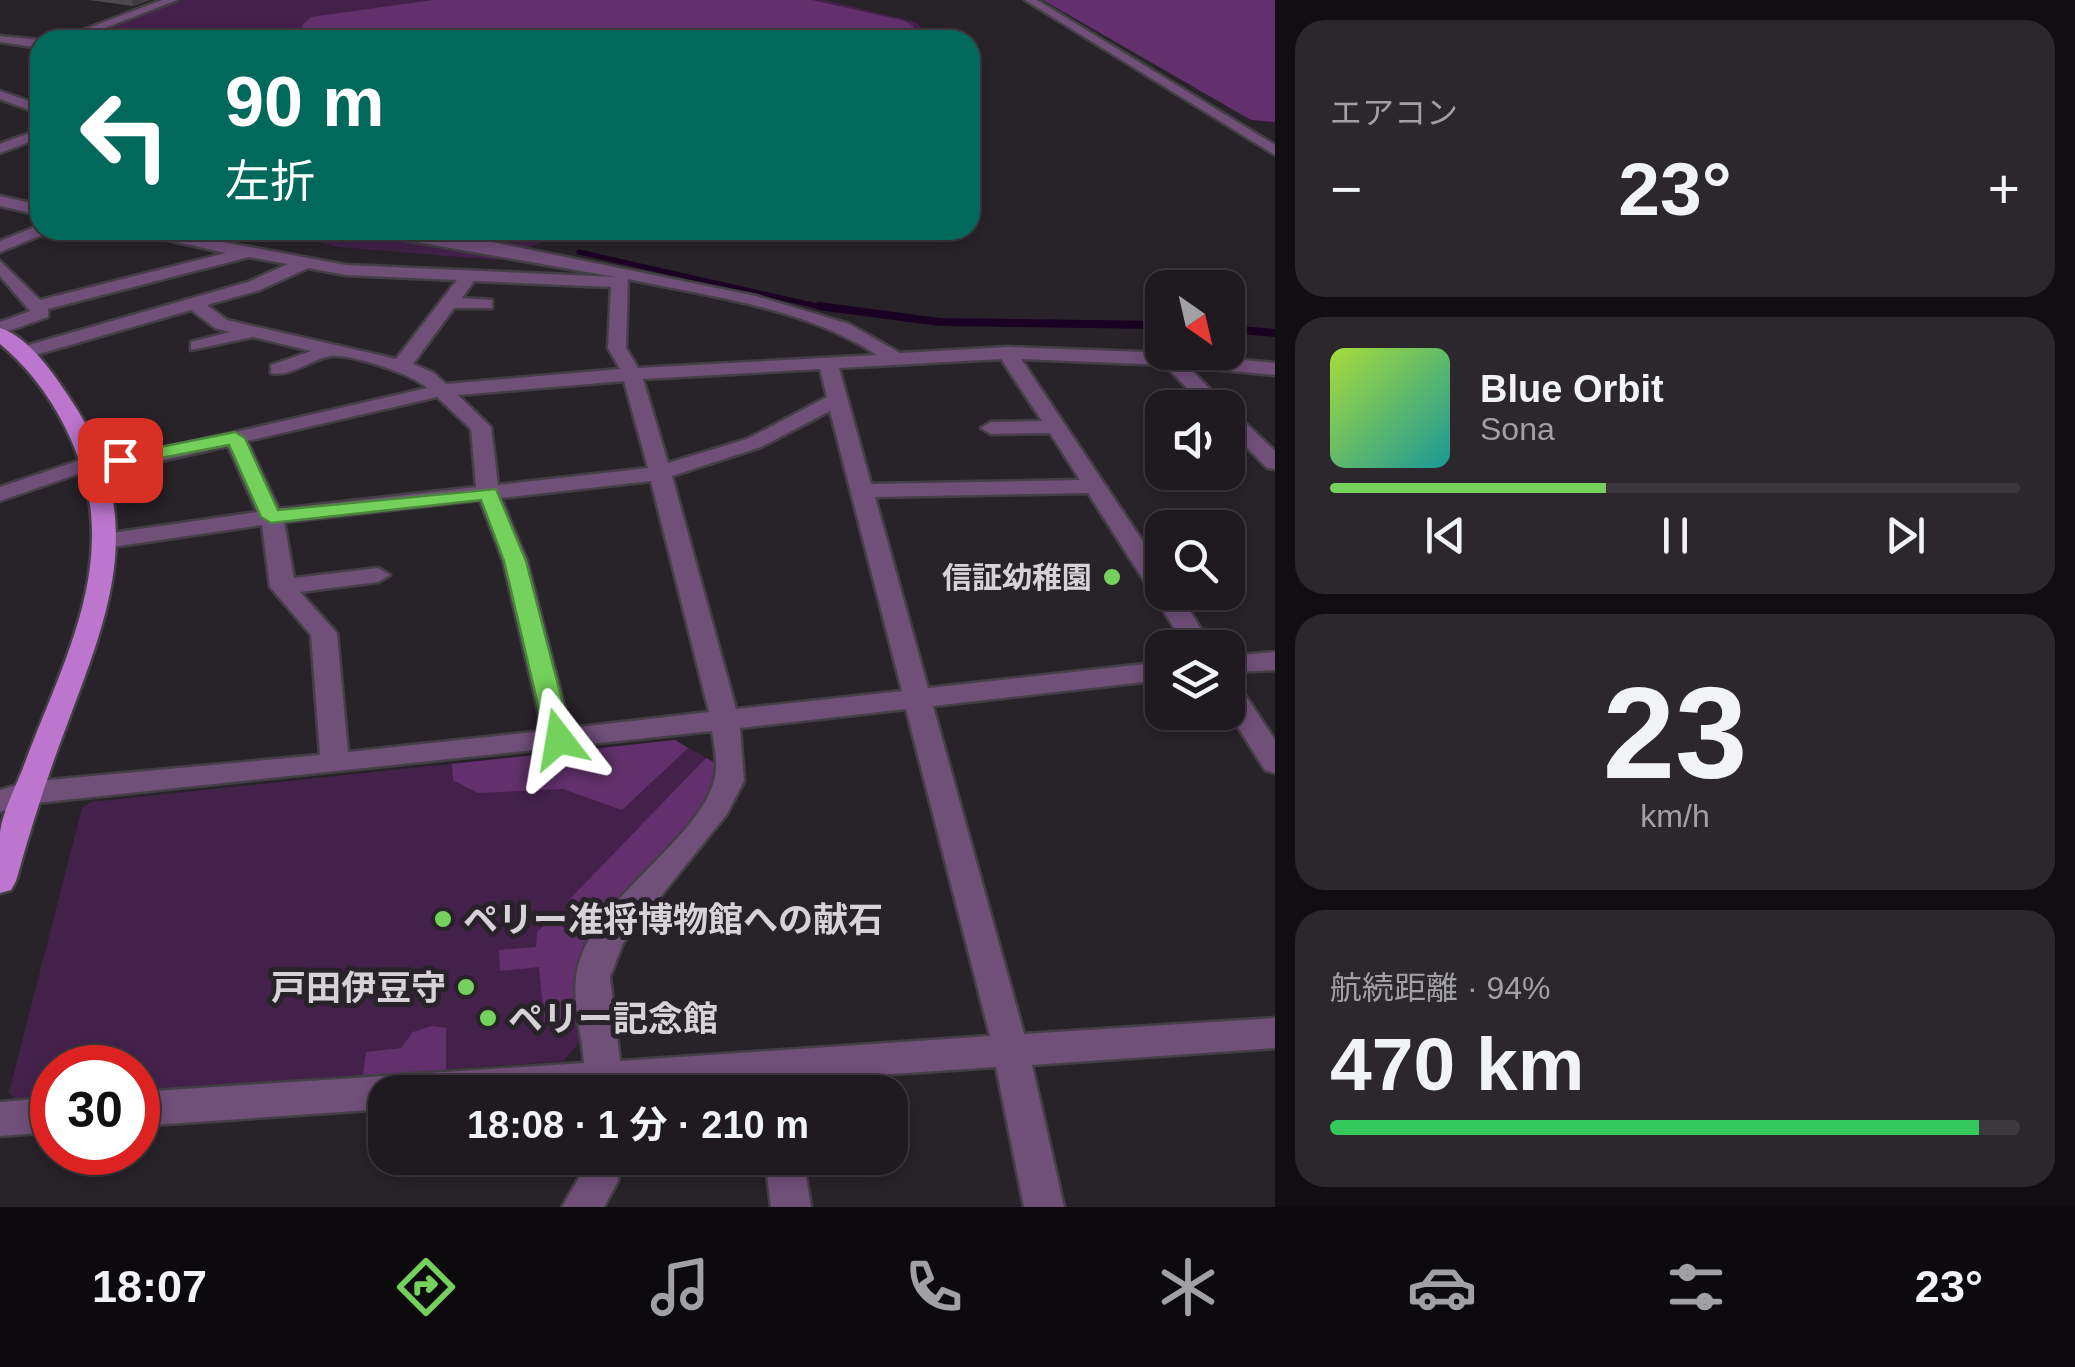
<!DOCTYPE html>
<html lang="ja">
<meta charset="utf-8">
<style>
:root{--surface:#1e1a1f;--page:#2b272c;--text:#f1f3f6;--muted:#a1a1a4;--line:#3c383d;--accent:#74d25c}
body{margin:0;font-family:Helvetica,"Noto Sans JP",sans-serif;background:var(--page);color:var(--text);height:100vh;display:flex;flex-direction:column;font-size:38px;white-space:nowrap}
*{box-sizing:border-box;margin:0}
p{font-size:32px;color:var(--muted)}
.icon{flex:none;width:55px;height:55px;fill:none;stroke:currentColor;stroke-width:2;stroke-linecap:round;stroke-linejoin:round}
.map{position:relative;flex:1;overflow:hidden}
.side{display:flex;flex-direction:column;gap:20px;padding:20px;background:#100e11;width:800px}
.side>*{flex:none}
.banner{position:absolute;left:30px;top:30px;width:950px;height:210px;border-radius:30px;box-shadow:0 5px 15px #0003,0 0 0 2px var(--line);background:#00695c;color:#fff;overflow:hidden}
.needle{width:65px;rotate:146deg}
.tools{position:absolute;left:1145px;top:270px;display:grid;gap:20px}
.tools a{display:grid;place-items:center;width:100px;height:100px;border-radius:20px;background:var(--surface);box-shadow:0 5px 15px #0003,0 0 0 2px var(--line);font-size:50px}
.speed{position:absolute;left:30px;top:1045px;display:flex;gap:20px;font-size:50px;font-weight:700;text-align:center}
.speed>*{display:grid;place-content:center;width:130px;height:130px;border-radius:50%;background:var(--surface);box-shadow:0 5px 15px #0003,0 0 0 2px var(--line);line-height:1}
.speed .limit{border:15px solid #d22;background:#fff;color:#111}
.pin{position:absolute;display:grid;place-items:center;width:85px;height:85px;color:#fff;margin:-42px;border-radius:20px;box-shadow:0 5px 15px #0006}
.me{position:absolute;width:110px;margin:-55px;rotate:346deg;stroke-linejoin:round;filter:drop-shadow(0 0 8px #0008)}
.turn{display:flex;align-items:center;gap:35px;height:210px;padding:0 30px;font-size:45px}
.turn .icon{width:130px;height:130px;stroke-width:2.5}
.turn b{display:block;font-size:70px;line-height:85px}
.big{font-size:75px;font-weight:700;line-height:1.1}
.side .tile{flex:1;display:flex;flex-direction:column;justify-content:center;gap:15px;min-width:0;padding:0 35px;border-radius:30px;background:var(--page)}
.side .dial{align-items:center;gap:0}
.dial b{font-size:130px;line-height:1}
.song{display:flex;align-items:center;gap:30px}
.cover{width:120px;height:120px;border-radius:15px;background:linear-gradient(135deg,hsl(80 70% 55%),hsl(180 70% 35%))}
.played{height:10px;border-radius:5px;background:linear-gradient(90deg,var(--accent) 40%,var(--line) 40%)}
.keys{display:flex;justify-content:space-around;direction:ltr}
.heat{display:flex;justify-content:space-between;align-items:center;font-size:55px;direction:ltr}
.charge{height:15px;border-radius:8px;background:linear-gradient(90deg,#34c759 94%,var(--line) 0)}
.trip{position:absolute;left:368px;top:1075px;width:540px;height:100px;border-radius:30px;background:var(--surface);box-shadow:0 5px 15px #0003,0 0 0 2px var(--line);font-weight:700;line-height:100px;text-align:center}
.menu{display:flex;height:160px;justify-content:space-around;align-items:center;background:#0c0a0c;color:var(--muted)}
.menu .icon{width:70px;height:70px}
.menu .selected{color:var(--accent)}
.menu b{font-size:45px;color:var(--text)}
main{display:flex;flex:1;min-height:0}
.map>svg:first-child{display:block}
</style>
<main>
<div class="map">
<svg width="1275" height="1207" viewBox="0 0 1275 1207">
<rect width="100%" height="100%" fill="#282229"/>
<!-- green -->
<g fill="#43214b">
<path d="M 166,0 L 825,0 L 916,22 L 923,29 L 923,40 L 55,40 Z"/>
<path d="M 274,230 L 622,230 L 549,239 L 497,260 L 339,247 Z"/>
<path d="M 675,740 L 719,765 L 594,931 L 578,980 L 583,1038 L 564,1061 L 138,1091 L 138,1068 L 52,1068 L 52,1097 L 15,1100 L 9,1092 L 82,808 L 91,802 Z"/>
</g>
<!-- forest -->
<g fill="#62316d">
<path d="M 433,0 L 812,0 L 905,21 L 913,26 L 912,40 L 299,40 L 303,24 L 311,17 Z"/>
<path d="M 1043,0 L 1275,0 L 1275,122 L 1251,120 Z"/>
<path d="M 675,740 L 688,748 L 622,810 L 563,789 L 478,793 L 453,780 L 452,764 Z"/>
<path d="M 706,758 L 719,765 L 701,808 L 594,931 L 578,980 L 582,1024 L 545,1027 L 539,967 L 500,971 L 499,950 L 536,947 L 537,932 L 550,920 L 570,931 L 585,914 L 566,903 Z"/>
<path d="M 432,1026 L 446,1028 L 446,1070 L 363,1076 L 366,1052 L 401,1048 L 413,1032 Z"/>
</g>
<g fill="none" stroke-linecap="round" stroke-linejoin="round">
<!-- stream-far1 -->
<path stroke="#1a0022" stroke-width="5" d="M 579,252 L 830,309"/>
<!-- stream -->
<g stroke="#1a0022" stroke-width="8">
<path d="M 819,306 L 939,322 L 1162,325"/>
<path d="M 1228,329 L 1275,333"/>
</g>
<defs>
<g id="minor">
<path d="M 162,0 L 177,0 L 74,40 L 57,40 Z"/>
<path d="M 1025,0 L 1037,0 L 1275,145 L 1275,155 Z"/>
<path d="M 0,36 L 40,40 L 40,48 L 0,42 Z"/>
<path d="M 0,91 L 40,105 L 40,114 L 0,99 Z"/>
<path d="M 40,129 L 40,138 L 0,153 L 0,144 Z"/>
<path d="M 0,196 L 40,205 L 40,215 L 0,206 Z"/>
<path d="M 40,225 L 40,230 L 49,230 L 47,233 L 0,252 L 0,241 Z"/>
<path d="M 124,230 L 158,230 L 346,265 L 615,277 L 377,235 L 369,230 L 416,230 L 487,241 L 756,296 L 849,324 L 900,353 L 1007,347 L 1170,353 L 1275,363 L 1275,375 L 1188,367 L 1225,404 L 1228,408 L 1228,409 L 1206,408 L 1165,365 L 1021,359 L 1162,570 L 1162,592 L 1178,592 L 1213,648 L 1187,648 L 1088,493 L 875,497 L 928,688 L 1162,662 L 1162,680 L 933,706 L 1024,1034 L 1275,1018 L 1275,1048 L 1032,1065 L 1064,1207 L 1024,1207 L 996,1067 L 627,1092 L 385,1092 L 385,1109 L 138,1126 L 138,1092 L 584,1063 C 582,1036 573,1005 576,978 C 584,903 700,843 715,777 C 718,762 714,746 712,731 L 27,804 L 0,812 L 0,790 L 27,782 L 320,755 L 311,635 L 270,587 L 262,525 L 105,548 L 93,541 L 105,534 L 257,512 L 228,446 L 148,464 L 92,469 L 0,501 L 0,487 L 104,452 L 148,452 L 427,388 C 412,374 351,354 331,356 C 311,359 292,377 271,373 L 271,365 L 311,351 L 253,337 L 191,350 L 191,342 L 230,332 L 215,328 L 191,310 L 32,356 L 18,356 L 18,348 L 248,282 L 288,264 L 249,257 L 48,309 L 48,317 L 0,334 L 0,322 L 30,311 L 0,276 L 0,261 L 40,300 L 226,253 ZM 308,268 L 346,275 L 457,280 L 396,359 L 227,320 L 207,305 L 260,290 ZM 628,279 C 711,297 804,307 877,355 L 638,368 L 626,348 ZM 474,281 L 611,287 L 608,348 L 620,369 L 446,384 L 434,373 L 413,364 L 454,308 L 492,308 L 492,300 L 462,298 ZM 1001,359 L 1042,421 L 991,422 L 981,428 L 991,434 L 1050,433 L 1080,480 L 871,484 L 839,368 ZM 820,369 L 827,397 L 747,439 L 668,463 L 643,379 ZM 624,381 L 648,468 L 498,485 L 491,427 L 458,395 ZM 437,397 L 471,429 L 476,487 L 279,509 L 247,441 ZM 830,411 L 902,691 L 736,709 L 672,476 L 761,447 ZM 651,481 L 709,712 L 570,728 L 527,561 L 501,498 ZM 480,500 L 503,561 L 543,731 L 348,752 L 337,633 L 300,592 L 378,582 L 390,575 L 378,568 L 294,578 L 284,522 ZM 906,709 L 990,1036 L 620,1061 L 610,977 L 623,943 L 727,814 L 744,781 L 740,728 Z"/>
<path d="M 1228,411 L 1235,413 L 1275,451 L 1275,469 L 1267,468 L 1228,428 Z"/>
<path d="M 1275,652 L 1275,670 L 1228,672 L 1228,656 Z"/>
<path d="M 1228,681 L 1238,684 L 1275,740 L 1275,773 L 1265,770 L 1228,711 Z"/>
<path d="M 52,1098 L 52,1132 L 0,1136 L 0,1102 Z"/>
<path d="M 581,1158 L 619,1158 L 618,1181 L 604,1207 L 562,1207 L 580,1176 Z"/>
<path d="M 765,1158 L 803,1158 L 811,1207 L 771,1207 Z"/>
</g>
<path id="major" d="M 0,328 C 29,337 53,373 69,397 C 148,513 113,604 68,722 C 48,774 31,827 16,881 L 11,890 L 0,893 C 0,874 0,852 0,832 C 3,811 15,788 23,768 C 60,667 117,571 80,462 C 63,415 38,376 0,344 Z"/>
</defs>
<!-- minor casing -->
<use href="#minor" stroke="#443e45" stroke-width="5"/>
<!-- major casing -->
<use href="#major" stroke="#443e45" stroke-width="5"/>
<!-- minor -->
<use href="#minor" fill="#704f79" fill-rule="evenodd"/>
<!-- major -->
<use href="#major" fill="#bc76cd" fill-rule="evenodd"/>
</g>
<!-- wall -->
<path fill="#4e484f" d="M 89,0 L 150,0 L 133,6 Z"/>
<!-- shaded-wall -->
<path fill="#403b40" d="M 132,0 L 150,0 L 133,6 Z"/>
<!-- route -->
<path fill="#74d25c" stroke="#4b883c" stroke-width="2.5" d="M 235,432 L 245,438 L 278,510 L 496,489 L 526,561 L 572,739 L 568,746 L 559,748 L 546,739 L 504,561 L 481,500 L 271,523 L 261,517 L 229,445 L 120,466 L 110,460 L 120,455 Z"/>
<!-- markers -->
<g fill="#74d25c" stroke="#282229" stroke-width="4">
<circle cx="1112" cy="577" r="10"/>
<circle cx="443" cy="919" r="10"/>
<circle cx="466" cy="987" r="10"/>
<circle cx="488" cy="1018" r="10"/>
</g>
<g text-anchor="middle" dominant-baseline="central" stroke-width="10" stroke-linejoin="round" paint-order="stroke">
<!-- poi labels -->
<g font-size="30" font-weight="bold" fill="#d6d2d7" stroke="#282229" text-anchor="end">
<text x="1092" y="577">信証幼稚園</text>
</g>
<!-- near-poi labels -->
<g font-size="35" font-weight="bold" fill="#d6d2d7" stroke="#282229" text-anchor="start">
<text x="463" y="919">ペリー准将博物館への献石</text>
<text x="446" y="987" text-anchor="end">戸田伊豆守</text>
<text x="508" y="1018">ペリー記念館</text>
</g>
</g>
</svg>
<div class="tools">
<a><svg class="needle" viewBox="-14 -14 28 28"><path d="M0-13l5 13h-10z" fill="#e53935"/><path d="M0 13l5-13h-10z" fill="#a1a1a4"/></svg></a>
<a><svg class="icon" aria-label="sound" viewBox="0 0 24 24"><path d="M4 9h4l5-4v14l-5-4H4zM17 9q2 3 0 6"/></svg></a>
<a><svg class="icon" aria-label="search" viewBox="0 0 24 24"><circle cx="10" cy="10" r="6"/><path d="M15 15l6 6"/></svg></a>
<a><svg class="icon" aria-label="layers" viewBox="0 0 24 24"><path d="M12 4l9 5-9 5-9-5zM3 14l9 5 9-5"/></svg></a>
</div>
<div class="speed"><div class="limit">30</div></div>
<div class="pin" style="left:120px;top:460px;background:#d93025"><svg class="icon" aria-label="arrive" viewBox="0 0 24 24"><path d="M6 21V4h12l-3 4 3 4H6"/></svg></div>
<svg class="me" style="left:559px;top:739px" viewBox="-20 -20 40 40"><path d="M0-17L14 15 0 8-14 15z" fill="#74d25c" stroke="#fff" stroke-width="4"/></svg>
<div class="trip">18:08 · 1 分 · 210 m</div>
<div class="banner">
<div class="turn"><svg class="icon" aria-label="left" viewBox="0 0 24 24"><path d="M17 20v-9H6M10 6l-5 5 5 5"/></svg><div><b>90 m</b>左折</div></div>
</div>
</div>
<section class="side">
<div class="tile"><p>エアコン</p>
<div class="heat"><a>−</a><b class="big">23°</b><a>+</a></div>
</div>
<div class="tile">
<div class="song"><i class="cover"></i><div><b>Blue Orbit</b><p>Sona</p></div></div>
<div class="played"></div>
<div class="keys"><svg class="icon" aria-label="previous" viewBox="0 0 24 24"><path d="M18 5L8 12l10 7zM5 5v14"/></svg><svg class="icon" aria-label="pause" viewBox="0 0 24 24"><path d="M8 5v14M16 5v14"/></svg><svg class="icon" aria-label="next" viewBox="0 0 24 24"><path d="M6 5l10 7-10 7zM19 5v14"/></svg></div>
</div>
<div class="tile dial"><b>23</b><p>km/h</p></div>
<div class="tile"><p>航続距離 · 94%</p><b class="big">470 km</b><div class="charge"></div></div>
</section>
</main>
<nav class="menu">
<b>18:07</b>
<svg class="icon selected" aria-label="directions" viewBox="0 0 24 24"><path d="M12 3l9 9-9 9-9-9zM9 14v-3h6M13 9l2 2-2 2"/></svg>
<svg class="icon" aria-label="music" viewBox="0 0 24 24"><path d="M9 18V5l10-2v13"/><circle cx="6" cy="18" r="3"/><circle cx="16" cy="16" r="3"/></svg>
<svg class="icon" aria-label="phone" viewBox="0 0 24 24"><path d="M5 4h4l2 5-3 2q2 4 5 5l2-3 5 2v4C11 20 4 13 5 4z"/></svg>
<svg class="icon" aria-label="climate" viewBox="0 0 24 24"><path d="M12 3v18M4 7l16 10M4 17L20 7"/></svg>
<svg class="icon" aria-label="car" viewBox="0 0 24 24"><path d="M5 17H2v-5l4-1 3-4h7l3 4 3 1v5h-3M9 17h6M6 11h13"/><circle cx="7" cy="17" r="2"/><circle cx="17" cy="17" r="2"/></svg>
<svg class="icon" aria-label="filters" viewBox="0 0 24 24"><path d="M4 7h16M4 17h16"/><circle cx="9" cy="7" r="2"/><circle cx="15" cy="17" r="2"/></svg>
<b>23°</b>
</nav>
